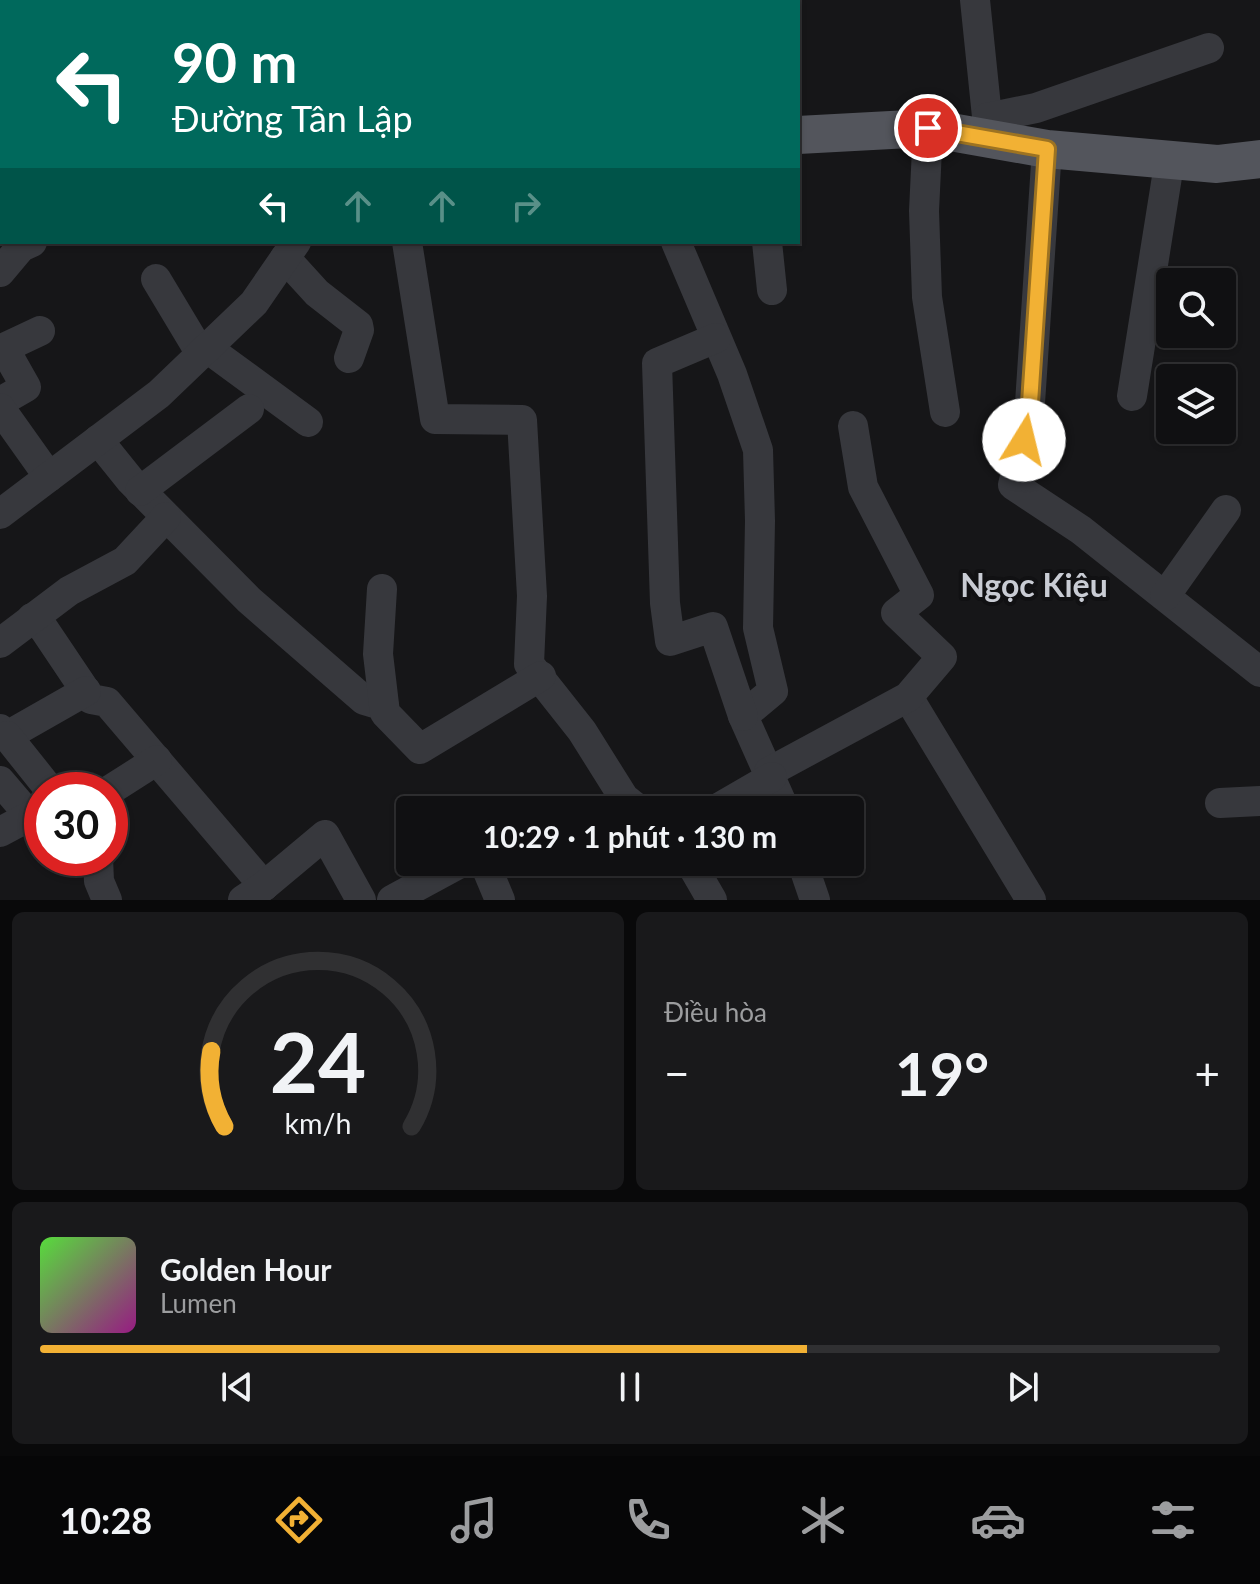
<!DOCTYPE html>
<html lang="vi">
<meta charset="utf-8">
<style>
:root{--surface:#101012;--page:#19191b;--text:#f1f3f6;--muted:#9c9d9f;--line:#303032;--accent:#f2b134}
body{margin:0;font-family:Lato,sans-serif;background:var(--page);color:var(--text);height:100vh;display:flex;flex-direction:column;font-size:30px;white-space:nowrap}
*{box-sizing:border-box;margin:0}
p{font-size:26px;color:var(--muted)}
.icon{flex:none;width:44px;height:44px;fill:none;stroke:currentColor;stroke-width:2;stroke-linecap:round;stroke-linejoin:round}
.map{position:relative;height:900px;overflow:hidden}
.sheet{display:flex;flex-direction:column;gap:12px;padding:12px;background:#09090a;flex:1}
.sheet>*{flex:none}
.top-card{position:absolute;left:0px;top:0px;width:800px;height:244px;box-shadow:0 2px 6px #0004,0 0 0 2px var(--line);background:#00695c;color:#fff;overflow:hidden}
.buttons{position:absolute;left:1156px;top:268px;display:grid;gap:16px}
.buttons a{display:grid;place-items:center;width:80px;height:80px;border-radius:8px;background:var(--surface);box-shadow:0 2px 6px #0004,0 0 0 2px var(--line);font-size:40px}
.speed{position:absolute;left:24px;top:772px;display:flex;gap:16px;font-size:40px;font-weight:700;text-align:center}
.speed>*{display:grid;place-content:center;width:104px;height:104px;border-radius:50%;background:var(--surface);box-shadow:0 2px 6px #0004,0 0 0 2px var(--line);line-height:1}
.speed .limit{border:12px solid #d22;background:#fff;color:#111}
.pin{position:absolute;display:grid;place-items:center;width:68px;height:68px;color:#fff;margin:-34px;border:4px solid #fff;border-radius:50%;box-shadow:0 2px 8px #0007}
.me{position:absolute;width:88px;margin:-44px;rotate:9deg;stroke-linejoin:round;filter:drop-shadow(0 0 6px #0008)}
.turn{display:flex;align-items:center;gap:28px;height:168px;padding:0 40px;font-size:36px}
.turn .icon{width:104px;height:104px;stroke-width:2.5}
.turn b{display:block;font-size:56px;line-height:68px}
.lanes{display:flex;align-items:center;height:76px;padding:0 40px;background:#0003;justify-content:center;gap:40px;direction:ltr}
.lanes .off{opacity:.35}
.big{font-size:60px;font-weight:700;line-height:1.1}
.sheet .widget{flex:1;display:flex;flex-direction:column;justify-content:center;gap:12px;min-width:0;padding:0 28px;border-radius:12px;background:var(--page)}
.sheet .dial{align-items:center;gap:0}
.dial svg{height:208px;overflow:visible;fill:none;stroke:var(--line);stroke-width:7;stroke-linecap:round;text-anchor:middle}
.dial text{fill:var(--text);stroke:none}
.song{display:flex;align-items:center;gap:24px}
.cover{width:96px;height:96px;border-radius:12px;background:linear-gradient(135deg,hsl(110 70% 55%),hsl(310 70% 35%))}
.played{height:8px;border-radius:4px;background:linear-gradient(90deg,var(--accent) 65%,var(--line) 65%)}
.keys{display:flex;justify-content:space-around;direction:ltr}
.heat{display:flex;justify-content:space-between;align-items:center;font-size:44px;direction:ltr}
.sheet .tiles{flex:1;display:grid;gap:12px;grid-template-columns:1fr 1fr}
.widget:last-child{grid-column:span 2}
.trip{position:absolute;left:396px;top:796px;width:468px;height:80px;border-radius:8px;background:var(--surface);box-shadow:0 2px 6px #0004,0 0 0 2px var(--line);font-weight:700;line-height:80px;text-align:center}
.menu{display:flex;height:128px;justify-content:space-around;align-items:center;background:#060607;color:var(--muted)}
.menu .icon{width:56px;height:56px}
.menu .active{color:var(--accent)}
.menu b{font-size:36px;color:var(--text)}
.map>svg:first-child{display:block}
</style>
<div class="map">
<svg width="1260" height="900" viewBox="0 0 1260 900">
<rect width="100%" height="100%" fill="#161618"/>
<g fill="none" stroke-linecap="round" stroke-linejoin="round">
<!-- minor -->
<g stroke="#37383d" stroke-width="30">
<path d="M 453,0 L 466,2"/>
<path d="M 975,0 L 989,136"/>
<path d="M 63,2 L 64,0"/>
<path d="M 278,2 L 278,0"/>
<path d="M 372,2 L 372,0"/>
<path d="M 413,2 L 413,0"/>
<path d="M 600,2 L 600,0"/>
<path d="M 718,2 L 718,0"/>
<path d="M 987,118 L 1036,108 L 1209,48"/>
<path d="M 928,128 L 924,211 L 927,297 L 945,412"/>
<path d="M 1047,149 L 1029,418 L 1013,485 L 1081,530 L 1260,672"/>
<path d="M 0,201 L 2,206"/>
<path d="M 407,242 L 435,419 L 522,420 L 532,596 L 529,664 L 582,731 L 624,798 L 639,810"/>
<path d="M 676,242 L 732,374 L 758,450 L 760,521 L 758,628 L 773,691 L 743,716 L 785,810"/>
<path d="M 767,242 L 772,290"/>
<path d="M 285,258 L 317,293 L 358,325 L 359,330 L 349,358"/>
<path d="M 0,272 L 21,247 L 32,242"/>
<path d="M 156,279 L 201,354"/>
<path d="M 716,338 L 657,363 L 665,603 L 670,641 L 713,627 L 743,716"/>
<path d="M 207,348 L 308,422"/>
<path d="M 1132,396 L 1170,158"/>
<path d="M 0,402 L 26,387 L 4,348 L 40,331"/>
<path d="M 0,408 L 49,477"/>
<path d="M 98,440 L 131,481 L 249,600 L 364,700 L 384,706"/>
<path d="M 140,491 L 249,409"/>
<path d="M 0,514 L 159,394 L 254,303 L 296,242"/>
<path d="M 382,589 L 378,654 L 385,713 L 420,749 L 541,676"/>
<path d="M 1165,596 L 1226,510"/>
<path d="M 32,618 L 44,629 L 91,699 L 107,702 L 264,886"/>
<path d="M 0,643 L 69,591 L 125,561 L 166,517"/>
<path d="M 908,697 L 1031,900"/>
<path d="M 0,729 L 7,736 L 86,691"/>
<path d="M 7,736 L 50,790"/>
<path d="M 769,772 L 908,697 L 942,657 L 896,613 L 919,595 L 863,487 L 853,426"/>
<path d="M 0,781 L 35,822 L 42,821"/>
<path d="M 110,790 L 157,760"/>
<path d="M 1220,803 L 1260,801"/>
<path d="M 715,810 L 772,777"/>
<path d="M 0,832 L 30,816"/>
<path d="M 98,858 L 99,881 L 107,900"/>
<path d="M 484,862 L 500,900"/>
<path d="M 690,862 L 712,900"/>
<path d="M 802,862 L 815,900"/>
<path d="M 243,900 L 264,886 L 325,835 L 361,900"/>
<path d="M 392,900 L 462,862"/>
</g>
<!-- major -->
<g stroke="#53555c" stroke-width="38">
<path d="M 0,21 L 2,21"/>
<path d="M 798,135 L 928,128 L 1047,149 L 1217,164 L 1260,159"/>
</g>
</g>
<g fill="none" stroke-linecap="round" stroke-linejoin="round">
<defs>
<path id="route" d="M 928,128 L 1047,149 L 1029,418 L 1024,440"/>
</defs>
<!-- route casing -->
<use href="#route" stroke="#9d7322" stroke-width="20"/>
<!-- route -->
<use href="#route" stroke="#f2b134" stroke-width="14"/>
</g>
<g text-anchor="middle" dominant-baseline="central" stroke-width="8" stroke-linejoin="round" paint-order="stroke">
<!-- quarter labels -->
<g font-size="32" font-weight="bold" fill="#c9ccd4" stroke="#111113">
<text x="1034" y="584">Ngọc Kiệu</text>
</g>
</g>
</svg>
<div class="buttons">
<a><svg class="icon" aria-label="search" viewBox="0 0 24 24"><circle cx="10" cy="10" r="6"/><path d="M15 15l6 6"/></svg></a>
<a><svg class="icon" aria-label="layers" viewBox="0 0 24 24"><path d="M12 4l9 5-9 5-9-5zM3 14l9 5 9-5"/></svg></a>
</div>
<div class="speed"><div class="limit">30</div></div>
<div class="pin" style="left:928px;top:128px;background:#d93025"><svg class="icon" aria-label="arrive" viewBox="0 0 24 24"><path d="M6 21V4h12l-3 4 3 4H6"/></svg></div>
<svg class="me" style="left:1024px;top:440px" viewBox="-20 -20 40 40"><circle r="19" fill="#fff"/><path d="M0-13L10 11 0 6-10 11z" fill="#f2b134"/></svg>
<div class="trip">10:29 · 1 phút · 130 m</div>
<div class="top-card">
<div class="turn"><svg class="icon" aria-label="left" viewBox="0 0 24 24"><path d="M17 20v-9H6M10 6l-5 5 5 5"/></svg><div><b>90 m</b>Đường Tân Lập</div></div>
<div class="lanes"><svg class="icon" aria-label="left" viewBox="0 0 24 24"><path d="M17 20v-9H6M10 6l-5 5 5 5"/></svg><svg class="icon off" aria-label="ahead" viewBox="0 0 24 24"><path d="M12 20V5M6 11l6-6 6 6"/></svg><svg class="icon off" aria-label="ahead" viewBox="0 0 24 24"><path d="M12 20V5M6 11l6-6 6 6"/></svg><svg class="icon off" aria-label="right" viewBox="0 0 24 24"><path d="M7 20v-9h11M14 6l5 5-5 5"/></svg></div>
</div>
</div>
<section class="sheet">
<div class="tiles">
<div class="widget dial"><svg viewBox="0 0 100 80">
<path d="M14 69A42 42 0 1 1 86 69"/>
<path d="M14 69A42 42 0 0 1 9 40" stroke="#f2b134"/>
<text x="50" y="56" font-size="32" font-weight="700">24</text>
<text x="50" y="72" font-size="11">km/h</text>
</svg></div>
<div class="widget"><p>Điều hòa</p>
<div class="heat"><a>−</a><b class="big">19°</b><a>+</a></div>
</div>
<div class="widget">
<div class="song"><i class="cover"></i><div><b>Golden Hour</b><p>Lumen</p></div></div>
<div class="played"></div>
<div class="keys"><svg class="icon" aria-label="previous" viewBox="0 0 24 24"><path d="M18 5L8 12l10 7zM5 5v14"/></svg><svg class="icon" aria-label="pause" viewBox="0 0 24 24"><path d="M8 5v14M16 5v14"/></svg><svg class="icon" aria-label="next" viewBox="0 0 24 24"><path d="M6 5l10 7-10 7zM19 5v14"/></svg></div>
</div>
</div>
</section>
<nav class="menu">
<b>10:28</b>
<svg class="icon active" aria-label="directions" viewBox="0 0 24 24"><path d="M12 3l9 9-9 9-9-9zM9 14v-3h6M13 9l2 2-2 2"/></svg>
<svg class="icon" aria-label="music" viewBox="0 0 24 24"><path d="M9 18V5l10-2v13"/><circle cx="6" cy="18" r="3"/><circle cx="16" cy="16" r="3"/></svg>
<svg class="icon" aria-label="phone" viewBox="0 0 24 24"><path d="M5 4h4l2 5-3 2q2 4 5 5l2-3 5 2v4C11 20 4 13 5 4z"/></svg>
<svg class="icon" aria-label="climate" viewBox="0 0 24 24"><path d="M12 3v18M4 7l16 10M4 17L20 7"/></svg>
<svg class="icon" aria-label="car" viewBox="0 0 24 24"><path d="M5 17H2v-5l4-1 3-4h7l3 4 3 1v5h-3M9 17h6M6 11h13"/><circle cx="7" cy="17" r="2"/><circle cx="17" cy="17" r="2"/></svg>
<svg class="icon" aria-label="filters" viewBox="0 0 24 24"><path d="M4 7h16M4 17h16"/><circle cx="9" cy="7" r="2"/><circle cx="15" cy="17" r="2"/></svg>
</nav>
